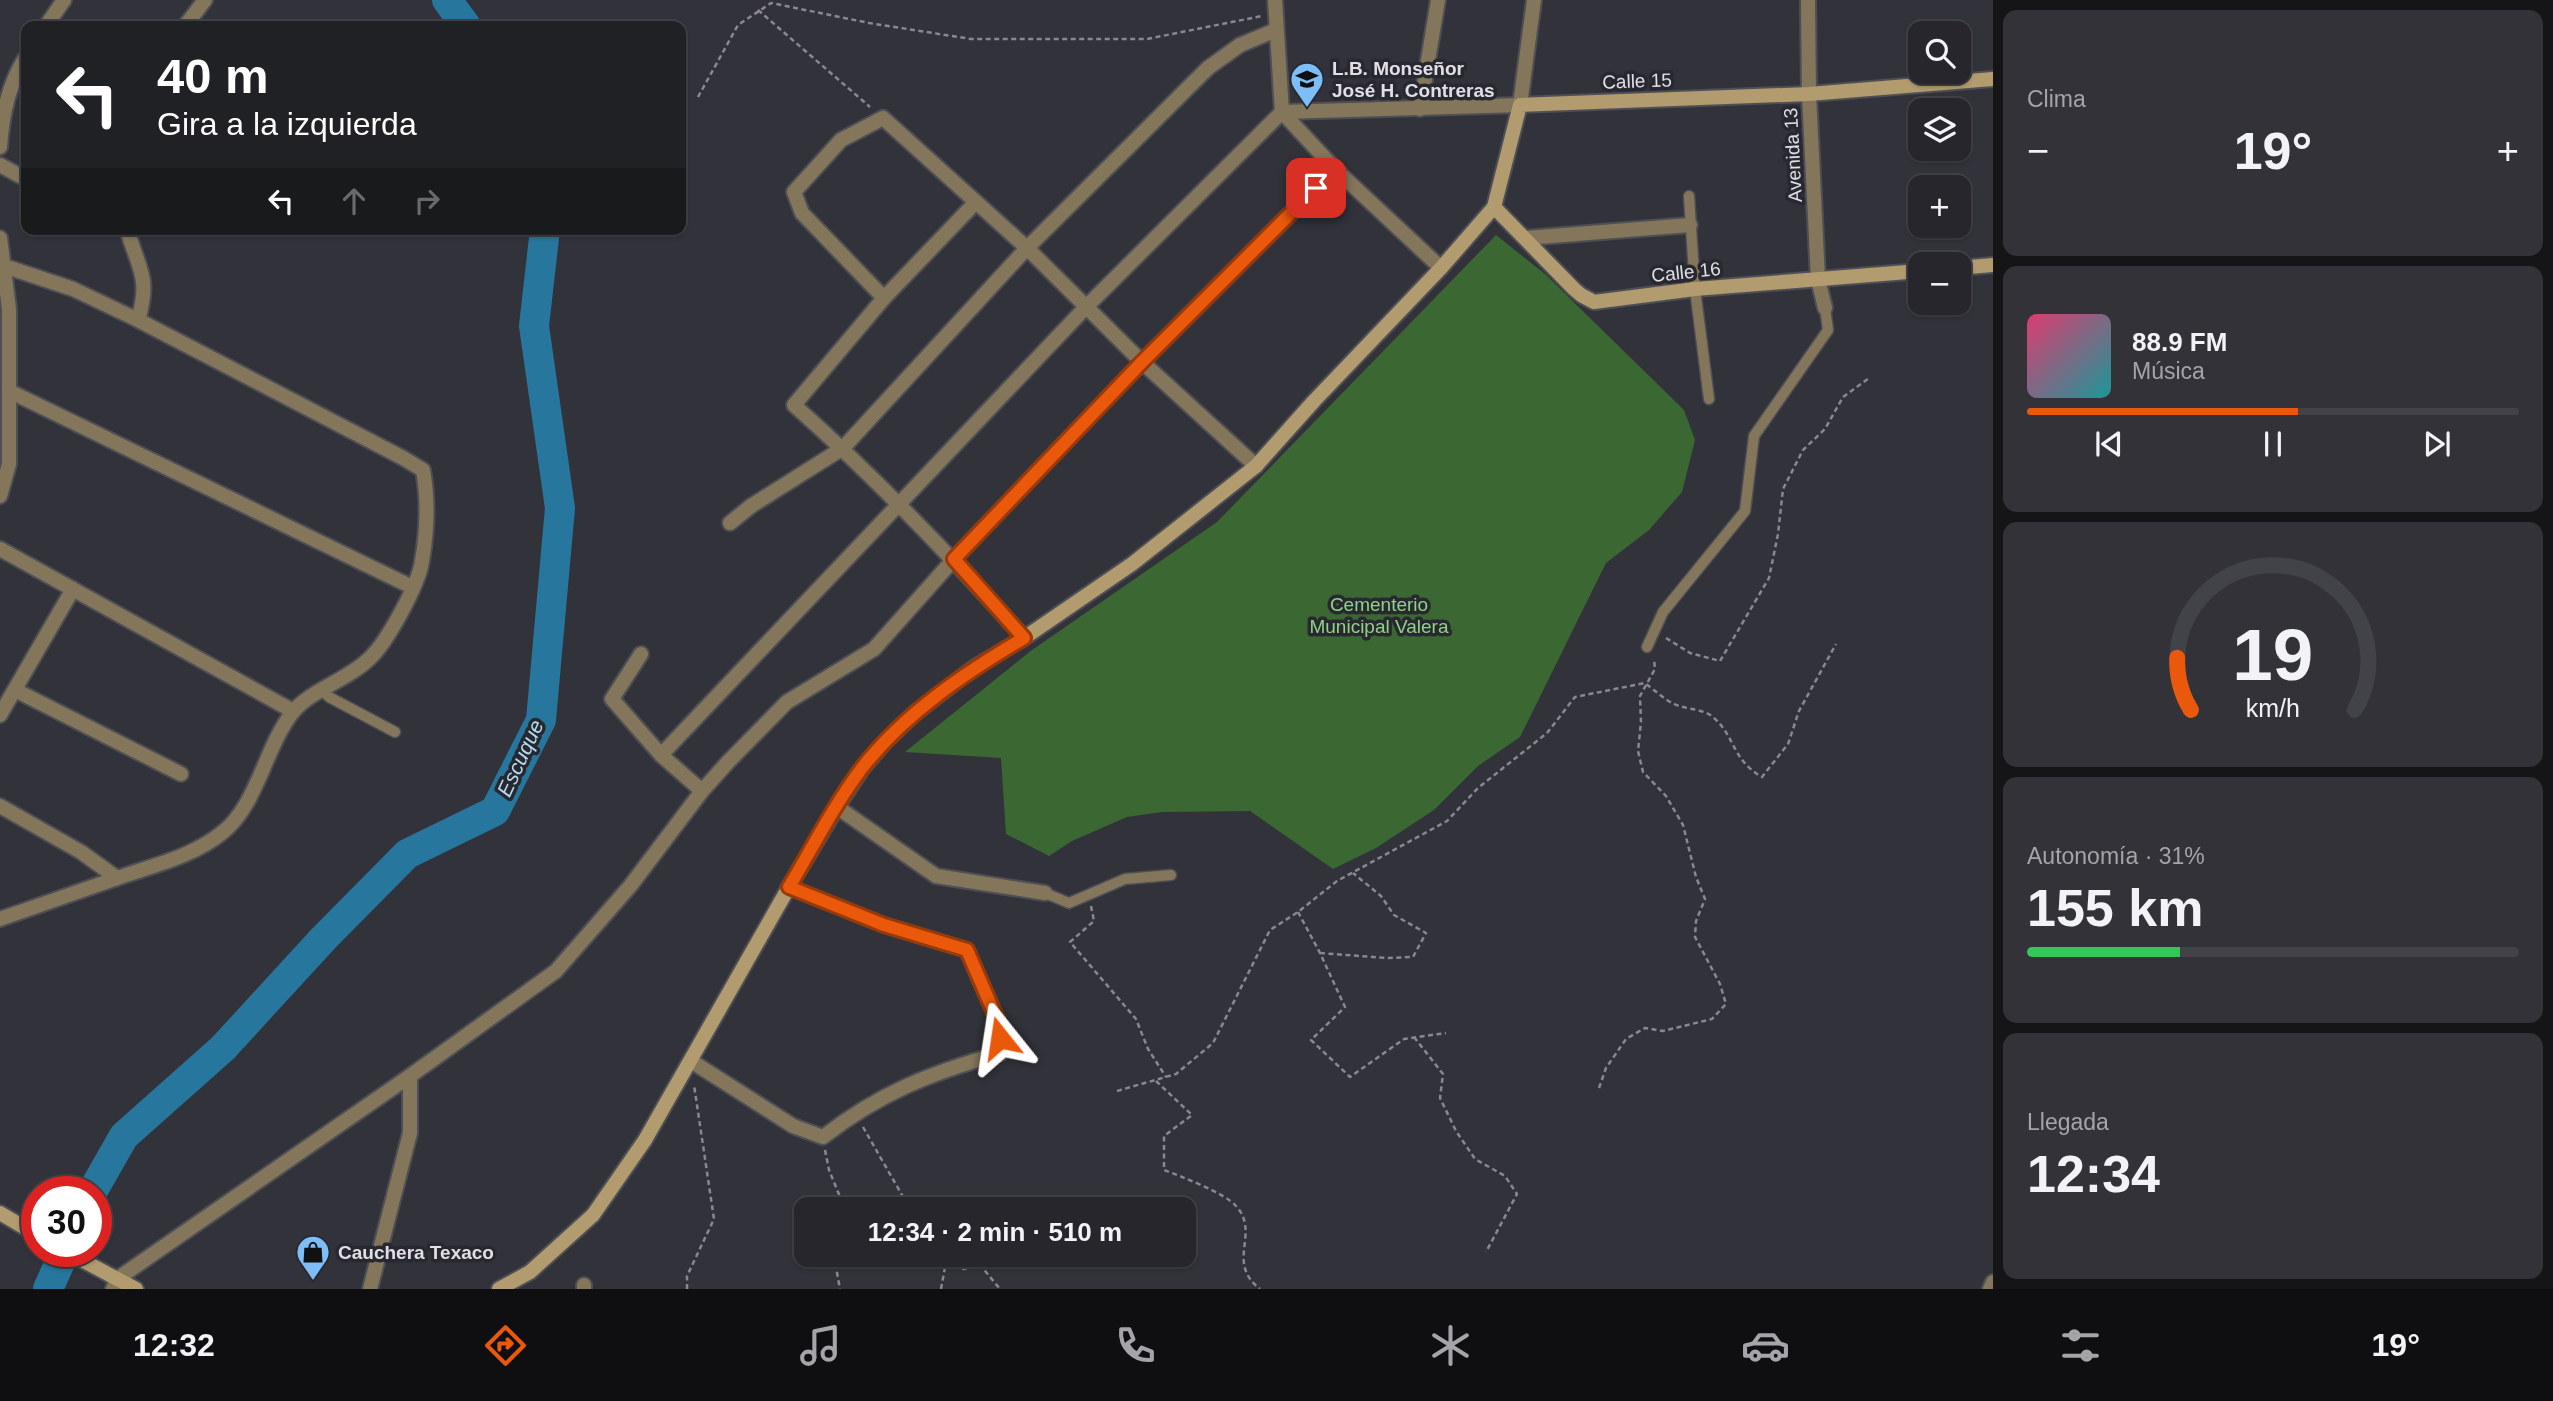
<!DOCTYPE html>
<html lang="es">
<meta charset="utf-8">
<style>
:root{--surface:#26262c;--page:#323238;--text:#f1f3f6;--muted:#a4a5a9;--line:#424348;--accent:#ea580c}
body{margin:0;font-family:Helvetica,sans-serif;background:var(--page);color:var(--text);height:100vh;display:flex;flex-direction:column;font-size:26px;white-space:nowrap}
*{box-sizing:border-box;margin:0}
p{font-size:23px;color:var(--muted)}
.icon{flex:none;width:38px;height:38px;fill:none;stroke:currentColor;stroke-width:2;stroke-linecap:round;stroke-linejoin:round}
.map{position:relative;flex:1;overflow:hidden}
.details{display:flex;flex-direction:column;gap:10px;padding:10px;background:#151518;width:560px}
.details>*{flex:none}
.top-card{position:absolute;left:21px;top:21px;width:665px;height:214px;border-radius:14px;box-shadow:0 2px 5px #0004,0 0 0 2px var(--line);background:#202124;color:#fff;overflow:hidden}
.fabs{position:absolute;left:1908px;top:21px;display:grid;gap:14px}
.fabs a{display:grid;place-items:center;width:63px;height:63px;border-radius:14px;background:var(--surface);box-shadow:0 2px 5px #0004,0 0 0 2px var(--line);font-size:35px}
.speed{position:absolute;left:21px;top:1176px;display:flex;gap:14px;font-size:35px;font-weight:700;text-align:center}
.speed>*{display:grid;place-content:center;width:91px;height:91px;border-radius:50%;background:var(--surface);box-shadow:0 2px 5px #0004,0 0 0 2px var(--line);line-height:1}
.speed .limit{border:10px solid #d22;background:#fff;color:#111}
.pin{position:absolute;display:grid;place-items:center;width:60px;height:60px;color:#fff;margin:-30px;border-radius:14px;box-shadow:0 4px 10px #0006}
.me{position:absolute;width:77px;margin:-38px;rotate:345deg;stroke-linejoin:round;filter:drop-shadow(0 0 5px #0008)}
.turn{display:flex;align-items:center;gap:24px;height:147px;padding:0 21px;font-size:32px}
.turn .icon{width:91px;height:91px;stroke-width:2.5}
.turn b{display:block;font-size:49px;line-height:60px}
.lanes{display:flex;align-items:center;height:66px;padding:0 21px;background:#0003;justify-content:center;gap:35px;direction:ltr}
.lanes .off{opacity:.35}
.big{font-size:52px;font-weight:700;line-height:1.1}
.details .widget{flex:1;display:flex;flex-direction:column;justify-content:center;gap:10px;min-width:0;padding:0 24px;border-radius:14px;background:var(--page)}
.details .dial{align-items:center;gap:0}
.dial svg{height:182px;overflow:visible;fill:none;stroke:var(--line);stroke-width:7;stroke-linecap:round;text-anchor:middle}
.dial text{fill:var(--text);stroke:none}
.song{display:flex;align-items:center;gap:21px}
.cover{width:84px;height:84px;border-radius:10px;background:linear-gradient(135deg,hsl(340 70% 55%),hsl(180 70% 35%))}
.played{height:7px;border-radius:4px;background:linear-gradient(90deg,var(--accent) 55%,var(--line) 55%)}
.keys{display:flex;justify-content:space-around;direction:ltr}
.heat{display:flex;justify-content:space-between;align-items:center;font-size:38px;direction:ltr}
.charge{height:10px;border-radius:5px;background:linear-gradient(90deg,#34c759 31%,var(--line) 0)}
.trip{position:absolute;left:794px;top:1197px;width:402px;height:70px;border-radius:14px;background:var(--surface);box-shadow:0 2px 5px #0004,0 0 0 2px var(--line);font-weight:700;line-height:70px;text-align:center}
.menu{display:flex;height:112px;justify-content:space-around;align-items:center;background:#0f0f12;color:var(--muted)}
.menu .icon{width:49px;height:49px}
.menu .on{color:var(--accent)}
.menu b{font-size:32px;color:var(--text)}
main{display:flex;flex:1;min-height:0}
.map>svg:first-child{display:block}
</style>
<main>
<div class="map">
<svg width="1993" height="1289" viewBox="0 0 1993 1289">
<rect width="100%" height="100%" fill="#32323a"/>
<!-- green -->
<path fill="#3b6733" d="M 1496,235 L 1545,274 L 1684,410 L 1695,440 L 1682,492 L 1649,530 L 1606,563 L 1520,737 L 1478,766 L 1434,810 L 1376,848 L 1333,869 L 1250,811 L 1162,812 L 1127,817 L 1072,841 L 1049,856 L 1006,834 L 1001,758 L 905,752 L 1032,650 L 1217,522 Z"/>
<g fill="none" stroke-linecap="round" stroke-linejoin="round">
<!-- river -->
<g stroke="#26769d" stroke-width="30">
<path d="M 447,0 L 466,26"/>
<path d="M 92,1192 L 124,1136 L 223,1048 L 323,939 L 407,854 L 495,811 L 541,720 L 560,508 L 534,326 L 545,229"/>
<path d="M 48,1289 L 65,1251"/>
</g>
<defs>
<g id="service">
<path d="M 1689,196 L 1695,289 L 1709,399"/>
<path d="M 1647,647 L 1663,612 L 1745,511 L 1754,436 L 1828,330 L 1825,308"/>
<path d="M 323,691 L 329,697 L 395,732"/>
<path d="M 1045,893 L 1069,903 L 1125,879 L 1171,875"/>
</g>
<g id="minor">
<path d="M 1275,0 L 1282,112"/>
<path d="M 1808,0 L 1809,94 L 1818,279 L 1825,308"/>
<path d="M 46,26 L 64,0"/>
<path d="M 185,26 L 205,0"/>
<path d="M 1420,109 L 1438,0"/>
<path d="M 1282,112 L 1520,105 L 1534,0"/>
<path d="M 1282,112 L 1335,169 L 1441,268"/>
<path d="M 0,147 C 2,115 8,84 26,57"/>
<path d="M 0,165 L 26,179"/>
<path d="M 975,203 L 884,298 L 794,405 C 876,478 951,556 1024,638"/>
<path d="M 127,229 C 138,268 151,277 138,320"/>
<path d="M 0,238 L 9,309 L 9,464 L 0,496"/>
<path d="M 1526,238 L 1690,225"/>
<path d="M 884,298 L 802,213 L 794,192 L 841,140 L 883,118 L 1027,248 L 1142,362 L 1256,466"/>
<path d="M 9,391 L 412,587"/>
<path d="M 730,523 L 751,506 L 843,448 L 1027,248 L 1208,68 L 1240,45 L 1276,30"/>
<path d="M 0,549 L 293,711"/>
<path d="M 641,654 L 612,699 L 661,755 L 702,791"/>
<path d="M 15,690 L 181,774"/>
<path d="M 0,715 L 73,589"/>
<path d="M 661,755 L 1086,307 L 1282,112"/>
<path d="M 0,806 L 81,852 L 117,878"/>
<path d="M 837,807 L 936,876 L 1045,893"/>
<path d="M 0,919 C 42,904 84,890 126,875 C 159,864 195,855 223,832 C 257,805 265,748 292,713 C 310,690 348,680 370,658 C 387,642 419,584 422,561 C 427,532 428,498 423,470 L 403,458 L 138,320 L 73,289 L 4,266"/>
<path d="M 691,1061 L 793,1126 L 823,1137 C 881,1092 931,1073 1001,1053 L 999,1024 L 967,950 L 884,925 L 789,887"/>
<path d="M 113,1289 L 117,1279 L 410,1076 L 556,971 L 631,885 L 702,791 L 728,762 L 787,702 L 874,649 L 954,559 L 1142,362 L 1335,169"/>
<path d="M 370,1289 L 410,1133 L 410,1076"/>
<path d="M 584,1289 L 584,1285"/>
<path d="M 1990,1289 L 1993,1282"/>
</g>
<g id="secondary">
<path d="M 1494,207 L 1574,289 L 1581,295 L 1594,302 L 1695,289 L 1920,271"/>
<path d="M 1958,268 L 1993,265"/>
<path d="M 0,1213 L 37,1235"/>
<path d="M 65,1251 L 136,1289"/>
<path d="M 499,1289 L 530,1272 L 593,1215 L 645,1140 L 789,887 L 837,807 L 862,769 L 884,743 L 915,713 L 975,667 L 1024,638 L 1132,564 L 1256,466 L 1314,401 L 1441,268 L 1494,207 L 1520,105 L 1809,94 L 1993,79"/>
</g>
</defs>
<!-- service casing -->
<use href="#service" stroke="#4e4e55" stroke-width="13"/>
<!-- minor casing -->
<use href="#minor" stroke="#4e4e55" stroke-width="18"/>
<!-- secondary casing -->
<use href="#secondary" stroke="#4e4e55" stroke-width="18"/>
<!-- path -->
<g stroke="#89888f" stroke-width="2.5" stroke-dasharray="5 3.5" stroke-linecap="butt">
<path d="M 758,10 L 870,107"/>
<path d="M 698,97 L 738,25 L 771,3 L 869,23 L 971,39 L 1147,39 L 1262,16"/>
<path d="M 1666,638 L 1690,653 L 1720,661 L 1769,578 L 1778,534 L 1783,489 L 1803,450 L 1825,429 L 1843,397 L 1869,378"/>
<path d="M 1091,906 L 1094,921 L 1070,942 L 1136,1019 L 1148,1049 L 1166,1077"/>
<path d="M 1298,912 L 1320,953 L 1345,1007 L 1311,1040 L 1350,1077 L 1404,1039 L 1446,1033"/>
<path d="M 1320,953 L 1387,958 L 1413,957 L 1426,933 L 1394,915 L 1381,896 L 1353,873"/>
<path d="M 1414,1037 L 1443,1074 L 1440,1098 L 1456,1131 L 1475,1159 L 1505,1176 L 1517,1194 L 1486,1252"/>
<path d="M 1156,1081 L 1192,1115 L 1164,1136 L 1164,1170 C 1180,1176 1225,1193 1236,1206 C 1261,1233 1225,1262 1260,1289"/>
<path d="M 1599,1088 L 1606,1068 L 1626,1039 L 1645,1028 L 1663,1031 L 1712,1019 L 1726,1004 L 1720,984 L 1695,937 L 1696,921 L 1705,899 L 1696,877 L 1683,825 L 1666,796 L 1643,772 L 1638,751 L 1641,722 L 1640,696 L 1655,669 L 1654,659"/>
<path d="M 1117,1091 L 1176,1074 L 1213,1043 L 1270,930 L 1298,912 L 1337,881 L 1447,821 L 1478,788 L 1547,733 L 1575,697 L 1645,683 C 1654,690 1663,698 1672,703 C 1685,710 1704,708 1714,718 C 1735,736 1732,760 1762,777 L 1788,744 L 1799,711 L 1836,644"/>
<path d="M 863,1127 L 910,1209"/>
<path d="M 825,1150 L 829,1170 L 845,1209"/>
<path d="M 839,1255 L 837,1273 L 840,1289"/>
<path d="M 946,1262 L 964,1269 L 981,1266 L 1000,1289"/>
<path d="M 687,1289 L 687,1276 L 714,1219 L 694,1085"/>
<path d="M 941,1289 L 946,1262 L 944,1255"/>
</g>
<!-- service -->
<use href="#service" stroke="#84765b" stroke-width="10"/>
<!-- minor -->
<use href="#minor" stroke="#84765b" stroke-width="14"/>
<!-- secondary -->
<use href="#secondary" stroke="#b19b6f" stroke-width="14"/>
</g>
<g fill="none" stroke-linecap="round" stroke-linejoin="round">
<defs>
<path id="route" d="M 1000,1038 L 999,1024 L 967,950 L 884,925 L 789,887 C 813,847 834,805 862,768 C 905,713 965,673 1024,638 L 954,559 L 1142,362 L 1316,188"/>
</defs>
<!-- route casing -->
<use href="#route" stroke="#983908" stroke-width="18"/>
<!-- route -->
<use href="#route" stroke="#ea580c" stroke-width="12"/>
</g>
<!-- icons -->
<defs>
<symbol id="school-pin" viewBox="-11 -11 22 30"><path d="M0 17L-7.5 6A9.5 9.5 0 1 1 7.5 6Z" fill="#7dbef9" stroke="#282830"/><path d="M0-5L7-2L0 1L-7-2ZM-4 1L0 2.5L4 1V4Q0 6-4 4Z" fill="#111"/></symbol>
<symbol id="shop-pin" viewBox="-11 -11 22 30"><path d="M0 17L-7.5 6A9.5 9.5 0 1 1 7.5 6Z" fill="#7dbef9" stroke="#282830"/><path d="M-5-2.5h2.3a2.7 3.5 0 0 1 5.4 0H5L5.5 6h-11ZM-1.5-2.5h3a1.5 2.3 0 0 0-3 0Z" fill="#111"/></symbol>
</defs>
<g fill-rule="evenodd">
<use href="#school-pin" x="1288" y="60" width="38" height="52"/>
<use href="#shop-pin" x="294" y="1233" width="38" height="52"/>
</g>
<g text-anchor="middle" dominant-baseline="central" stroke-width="7" stroke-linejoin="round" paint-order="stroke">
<!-- poi labels -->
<g font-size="19" font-weight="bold" fill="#e0dfe5" stroke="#282830" text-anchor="start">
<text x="1332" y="68">L.B. Monseñor<tspan x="1332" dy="22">José H. Contreras</tspan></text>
<text x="338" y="1252">Cauchera Texaco</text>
</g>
<!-- street labels -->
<g font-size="19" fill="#e0dfe5" stroke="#282830">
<text transform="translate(1637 81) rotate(-2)">Calle 15</text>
<text transform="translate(1793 155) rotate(-93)">Avenida 13</text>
<text transform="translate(1686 272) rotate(-6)">Calle 16</text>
</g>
<!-- park labels -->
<g font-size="19" fill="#90d284" stroke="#282830">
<text x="1379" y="604">Cementerio<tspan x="1379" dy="22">Municipal Valera</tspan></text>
</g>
<!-- water labels -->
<g font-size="21" font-style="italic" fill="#b5dbf1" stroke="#282830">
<text transform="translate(520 758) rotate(-65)">Escuque</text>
</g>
</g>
</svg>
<div class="fabs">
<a><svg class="icon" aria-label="search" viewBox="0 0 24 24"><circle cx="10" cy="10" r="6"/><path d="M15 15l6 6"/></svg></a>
<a><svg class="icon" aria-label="layers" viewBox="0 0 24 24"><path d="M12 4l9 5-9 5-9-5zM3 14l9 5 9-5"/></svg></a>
<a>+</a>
<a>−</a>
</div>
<div class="speed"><div class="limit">30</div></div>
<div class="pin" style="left:1316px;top:188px;background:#d93025"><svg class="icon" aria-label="arrive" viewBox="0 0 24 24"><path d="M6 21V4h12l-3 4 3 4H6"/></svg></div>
<svg class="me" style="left:1000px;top:1038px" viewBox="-20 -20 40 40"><path d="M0-17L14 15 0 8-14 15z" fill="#ea580c" stroke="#fff" stroke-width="4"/></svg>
<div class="trip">12:34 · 2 min · 510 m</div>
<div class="top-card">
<div class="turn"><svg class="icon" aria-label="left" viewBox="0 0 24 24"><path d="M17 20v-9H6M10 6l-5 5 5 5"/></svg><div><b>40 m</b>Gira a la izquierda</div></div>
<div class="lanes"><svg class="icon" aria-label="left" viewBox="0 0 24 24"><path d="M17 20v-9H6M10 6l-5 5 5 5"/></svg><svg class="icon off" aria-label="ahead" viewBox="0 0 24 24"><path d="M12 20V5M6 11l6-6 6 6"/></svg><svg class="icon off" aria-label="right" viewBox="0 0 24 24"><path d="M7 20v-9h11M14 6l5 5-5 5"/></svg></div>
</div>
</div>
<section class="details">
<div class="widget"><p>Clima</p>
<div class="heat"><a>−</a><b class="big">19°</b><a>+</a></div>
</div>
<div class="widget">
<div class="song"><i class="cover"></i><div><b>88.9 FM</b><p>Música</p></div></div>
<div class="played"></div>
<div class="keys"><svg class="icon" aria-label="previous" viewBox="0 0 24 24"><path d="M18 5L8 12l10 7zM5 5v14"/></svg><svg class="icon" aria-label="pause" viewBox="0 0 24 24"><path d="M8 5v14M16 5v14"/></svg><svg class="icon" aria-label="next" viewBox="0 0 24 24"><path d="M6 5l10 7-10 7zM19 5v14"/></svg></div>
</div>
<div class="widget dial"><svg viewBox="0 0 100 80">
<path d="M14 69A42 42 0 1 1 86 69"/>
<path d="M14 69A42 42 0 0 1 8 46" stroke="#ea580c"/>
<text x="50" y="56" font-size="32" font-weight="700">19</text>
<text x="50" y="72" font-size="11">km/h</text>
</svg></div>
<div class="widget"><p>Autonomía · 31%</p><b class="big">155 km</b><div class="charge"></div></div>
<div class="widget"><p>Llegada</p><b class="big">12:34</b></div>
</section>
</main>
<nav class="menu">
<b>12:32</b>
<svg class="icon on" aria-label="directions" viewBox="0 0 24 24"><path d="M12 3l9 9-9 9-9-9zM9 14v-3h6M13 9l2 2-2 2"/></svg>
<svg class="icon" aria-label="music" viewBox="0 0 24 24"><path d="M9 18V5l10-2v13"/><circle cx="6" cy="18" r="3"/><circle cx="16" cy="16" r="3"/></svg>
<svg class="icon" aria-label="phone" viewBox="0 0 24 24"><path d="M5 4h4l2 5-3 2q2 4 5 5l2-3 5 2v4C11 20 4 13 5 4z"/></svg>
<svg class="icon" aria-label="climate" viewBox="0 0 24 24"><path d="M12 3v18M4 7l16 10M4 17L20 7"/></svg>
<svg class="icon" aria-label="car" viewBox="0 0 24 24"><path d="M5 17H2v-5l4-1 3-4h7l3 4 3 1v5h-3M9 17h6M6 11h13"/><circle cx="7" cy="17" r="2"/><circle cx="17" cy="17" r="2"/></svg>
<svg class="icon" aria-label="filters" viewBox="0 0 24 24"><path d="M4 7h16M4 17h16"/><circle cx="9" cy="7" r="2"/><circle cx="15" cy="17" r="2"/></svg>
<b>19°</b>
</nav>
